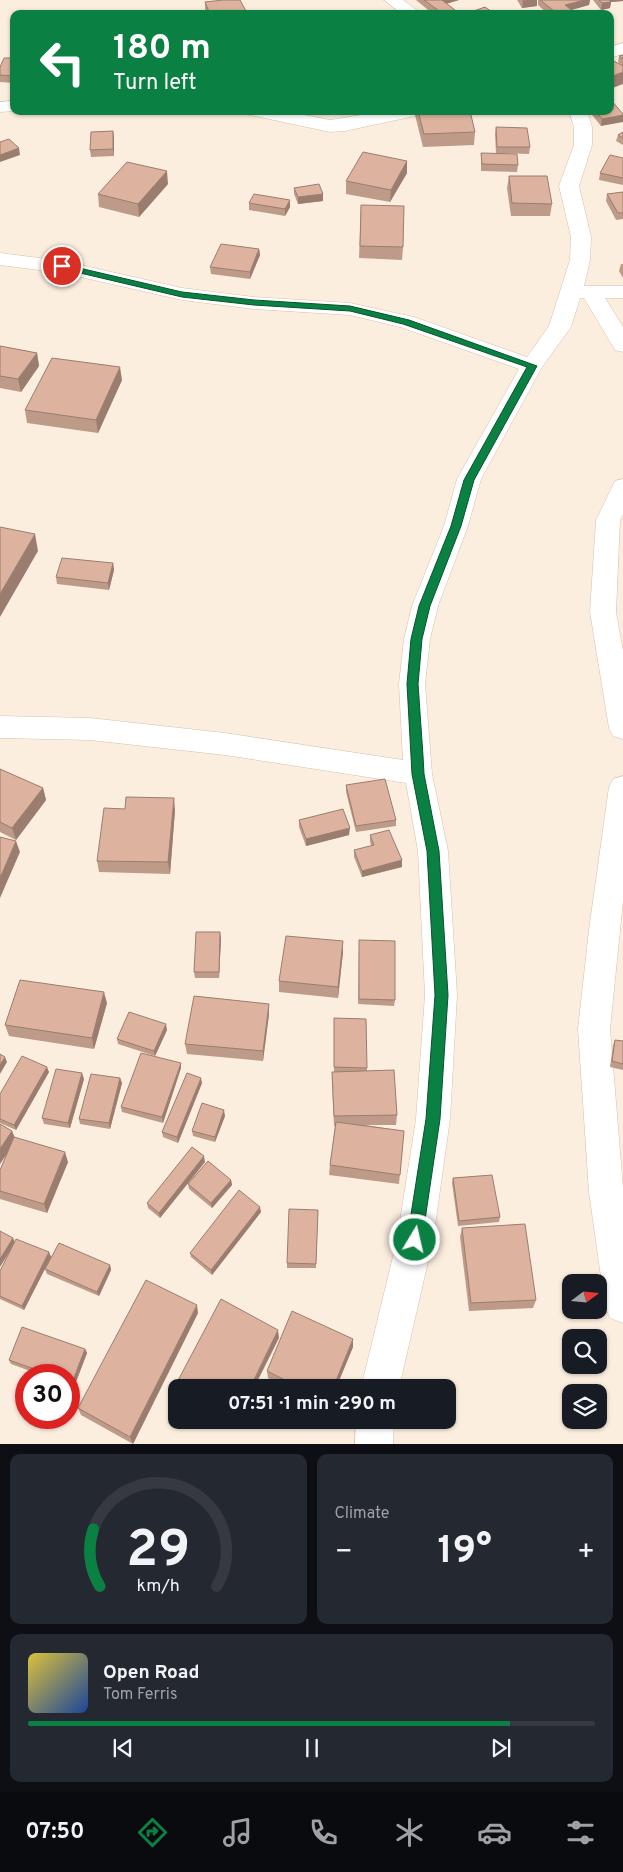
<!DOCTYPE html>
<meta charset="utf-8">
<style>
:root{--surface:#171b24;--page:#242831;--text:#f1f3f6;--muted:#9ea1a6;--line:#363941;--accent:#0b8043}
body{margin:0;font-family:Overpass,sans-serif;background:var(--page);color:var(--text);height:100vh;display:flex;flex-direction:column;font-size:19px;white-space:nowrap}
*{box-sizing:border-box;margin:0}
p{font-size:16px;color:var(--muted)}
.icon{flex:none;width:28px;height:28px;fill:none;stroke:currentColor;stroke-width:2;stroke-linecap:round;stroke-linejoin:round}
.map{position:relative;height:1444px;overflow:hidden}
.details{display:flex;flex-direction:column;gap:10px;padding:10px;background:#0d0f14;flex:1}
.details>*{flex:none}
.guide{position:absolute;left:10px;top:10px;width:604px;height:105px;border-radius:10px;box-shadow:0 1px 4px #0004;background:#0b8043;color:#fff;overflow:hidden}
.needle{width:32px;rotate:74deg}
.buttons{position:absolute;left:562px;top:1274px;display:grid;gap:10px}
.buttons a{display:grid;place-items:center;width:45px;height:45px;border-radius:10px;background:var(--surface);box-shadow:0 1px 4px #0004;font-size:25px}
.speed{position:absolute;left:15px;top:1364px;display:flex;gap:10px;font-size:25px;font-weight:700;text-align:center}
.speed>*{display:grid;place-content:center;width:65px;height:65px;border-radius:50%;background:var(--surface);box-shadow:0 1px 4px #0004;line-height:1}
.speed .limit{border:8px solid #d22;background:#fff;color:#111}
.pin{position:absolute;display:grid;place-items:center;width:42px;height:42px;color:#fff;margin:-21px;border:2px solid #fff;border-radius:50%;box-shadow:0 1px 5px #0007}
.me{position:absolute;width:55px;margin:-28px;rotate:9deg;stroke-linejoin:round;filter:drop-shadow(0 0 4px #0008)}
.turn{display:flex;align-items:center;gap:18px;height:105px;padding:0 20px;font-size:22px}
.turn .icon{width:65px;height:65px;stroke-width:2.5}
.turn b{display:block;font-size:35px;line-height:42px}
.big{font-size:38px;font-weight:700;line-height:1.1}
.details .widget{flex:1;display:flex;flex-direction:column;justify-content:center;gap:8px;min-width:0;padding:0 18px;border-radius:10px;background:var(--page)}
.details .dial{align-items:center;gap:0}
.dial svg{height:130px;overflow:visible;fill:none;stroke:var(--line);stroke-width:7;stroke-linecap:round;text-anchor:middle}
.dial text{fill:var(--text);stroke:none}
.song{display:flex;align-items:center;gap:15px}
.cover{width:60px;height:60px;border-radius:8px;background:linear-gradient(135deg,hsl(50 70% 55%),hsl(220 70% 35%))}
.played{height:5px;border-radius:2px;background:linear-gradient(90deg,var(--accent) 85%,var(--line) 85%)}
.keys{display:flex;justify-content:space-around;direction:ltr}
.heat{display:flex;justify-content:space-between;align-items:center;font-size:28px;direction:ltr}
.details .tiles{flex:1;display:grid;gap:10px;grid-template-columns:1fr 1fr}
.widget:last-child{grid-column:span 2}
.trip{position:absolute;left:168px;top:1379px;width:288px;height:50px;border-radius:10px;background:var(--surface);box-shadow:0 1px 4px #0004;font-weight:700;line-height:50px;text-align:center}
.tab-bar{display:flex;height:80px;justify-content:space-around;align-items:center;background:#090b0e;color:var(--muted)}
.tab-bar .icon{width:35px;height:35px}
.tab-bar .active{color:var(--accent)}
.tab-bar b{font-size:22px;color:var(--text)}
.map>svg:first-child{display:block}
</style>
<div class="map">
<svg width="623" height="1445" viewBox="0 0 623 1445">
<rect width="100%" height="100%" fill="#fceedf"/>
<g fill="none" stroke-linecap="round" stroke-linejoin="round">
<defs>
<g id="minor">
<path d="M 384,0 L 403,0 L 422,14 L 402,14 Z"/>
<path d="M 623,43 L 623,54 L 610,58 L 610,47 Z"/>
<path d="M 14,101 L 15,111 L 0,112 L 0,102 Z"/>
<path d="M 246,111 L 284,111 L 330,120 L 386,111 L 424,111 L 421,115 L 415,116 L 345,131 L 330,132 L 255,116 L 249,115 Z"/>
<path d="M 569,111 L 587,111 L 592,127 L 592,145 L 579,186 L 591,237 L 590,260 L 584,286 L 623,286 L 623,298 L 605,298 L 623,327 L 623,352 L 615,350 L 584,298 L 580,298 L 571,327 L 542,367 L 481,479 L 468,526 L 438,606 L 430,639 L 425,684 L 432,774 L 448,851 L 457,995 L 450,1119 L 433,1240 L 399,1388 L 361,1388 L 397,1240 L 416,1119 L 425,995 L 418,851 L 406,783 L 225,755 L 90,740 L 0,738 L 0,716 L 90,718 L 225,733 L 403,760 L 399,684 L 404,639 L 412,606 L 444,526 L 457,479 L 519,369 L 400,327 L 350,315 L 254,309 L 182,300 L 63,273 L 0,265 L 0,253 L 63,261 L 182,288 L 254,297 L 350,303 L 414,317 L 527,357 L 549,326 L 570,260 L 571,237 L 559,186 L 574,145 L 574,127 Z"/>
<path d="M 623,479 L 623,514 L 620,520 L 616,612 L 623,651 L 623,739 L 613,736 L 609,728 L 590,612 L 596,520 L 615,481 Z"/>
<path d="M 623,776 L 623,901 L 610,1029 L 623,1188 L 623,1323 L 610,1318 L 605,1305 L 589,1192 L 578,1029 L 589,930 L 609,787 L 613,779 Z"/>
<path d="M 356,1420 L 394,1420 L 393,1445 L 355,1445 Z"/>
</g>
</defs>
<!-- minor casing -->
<use href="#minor" stroke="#d7c0a9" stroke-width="1"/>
<!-- minor -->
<use href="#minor" fill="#fff" fill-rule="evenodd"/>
</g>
<!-- wall -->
<g fill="#be9a89">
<path d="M 240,0 L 247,14 L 207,14 L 205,9 L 205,2 Z"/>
<path d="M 416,0 L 459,0 L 446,4 L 455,10 L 454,14 L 433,14 Z"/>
<path d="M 517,0 L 537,0 L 537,6 L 522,8 Z"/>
<path d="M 538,0 L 590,0 L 589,5 L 571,10 L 573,14 L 548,14 L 538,5 Z"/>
<path d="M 593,0 L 623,0 L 623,1 L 611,2 L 610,8 L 601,10 Z"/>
<path d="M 623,55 L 623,84 L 622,66 L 618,62 L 619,56 Z"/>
<path d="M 14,58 L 14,83 L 0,82 L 0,67 Z"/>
<path d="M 415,111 L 470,111 L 475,132 L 474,145 L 423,147 L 415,115 Z"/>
<path d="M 589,111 L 610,111 L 601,126 Z"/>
<path d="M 496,127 L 530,147 L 529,154 L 496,153 L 495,134 Z"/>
<path d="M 113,131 L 114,138 L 114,156 L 91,157 L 90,150 Z"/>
<path d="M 623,132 L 623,145 L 616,141 L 618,135 Z"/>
<path d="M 481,153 L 518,165 L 517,172 L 481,171 Z"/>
<path d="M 623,158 L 623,185 L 599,180 L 600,173 Z"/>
<path d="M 407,161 L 407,173 L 390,202 L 346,194 L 346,181 Z"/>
<path d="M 509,176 L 552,204 L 550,216 L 511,216 L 507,188 Z"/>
<path d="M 168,184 L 139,217 L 99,207 L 98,194 Z"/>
<path d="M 294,188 L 323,194 L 323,201 L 298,204 L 294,194 Z"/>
<path d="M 623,192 L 623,219 L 616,220 L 606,201 L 607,194 Z"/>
<path d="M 249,203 L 290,207 L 285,216 L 249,210 Z"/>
<path d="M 361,205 L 403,247 L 402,260 L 359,258 Z"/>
<path d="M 259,249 L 260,255 L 250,279 L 211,274 L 210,267 Z"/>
<path d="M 621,264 L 623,264 L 623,278 L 619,271 Z"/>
<path d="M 0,346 L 37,353 L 39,366 L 21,392 L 0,388 Z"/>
<path d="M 122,380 L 98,433 L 27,423 L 25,410 Z"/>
<path d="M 113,563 L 114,570 L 109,590 L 57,584 L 56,577 Z"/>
<path d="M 0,769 L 43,788 L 46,800 L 16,840 L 0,832 Z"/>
<path d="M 346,785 L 396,820 L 396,826 L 356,832 L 346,792 Z"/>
<path d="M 125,809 L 175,810 L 170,874 L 99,872 L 97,861 Z"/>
<path d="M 299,820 L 349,835 L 306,846 L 299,827 Z"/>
<path d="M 370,835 L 402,860 L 402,867 L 362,877 L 354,857 L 354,850 L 371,846 L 370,841 Z"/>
<path d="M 221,938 L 219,978 L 195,978 L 194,972 Z"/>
<path d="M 359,940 L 395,1000 L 394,1006 L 358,1004 Z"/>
<path d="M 343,941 L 343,952 L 338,998 L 279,992 L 279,981 Z"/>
<path d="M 107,1003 L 94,1049 L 9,1036 L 5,1025 Z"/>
<path d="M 269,1014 L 263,1061 L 187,1054 L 185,1044 Z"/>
<path d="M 334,1018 L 366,1019 L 367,1071 L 397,1115 L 396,1125 L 365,1125 L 404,1131 L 399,1184 L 329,1175 L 330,1165 L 335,1126 L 334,1126 L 332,1082 L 332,1072 L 334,1072 Z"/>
<path d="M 167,1030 L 155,1056 L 118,1044 L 117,1039 Z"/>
<path d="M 615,1040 L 623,1041 L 623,1070 L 610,1067 L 613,1045 Z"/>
<path d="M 181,1068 L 163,1123 L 122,1112 L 121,1107 Z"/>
<path d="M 49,1072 L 16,1130 L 0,1123 L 0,1094 Z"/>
<path d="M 120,1078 L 122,1083 L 110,1129 L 80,1124 L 79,1119 Z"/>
<path d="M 84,1079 L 70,1128 L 44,1124 L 42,1118 Z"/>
<path d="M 202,1083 L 178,1143 L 163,1137 L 162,1132 Z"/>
<path d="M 225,1116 L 215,1142 L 193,1136 L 192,1131 Z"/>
<path d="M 0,1124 L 12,1131 L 14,1137 L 68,1162 L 47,1213 L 0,1199 L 0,1170 L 7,1153 L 0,1164 Z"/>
<path d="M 205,1162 L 160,1218 L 148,1208 L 147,1203 Z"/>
<path d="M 453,1178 L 500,1217 L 499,1222 L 458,1226 L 452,1183 Z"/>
<path d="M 231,1180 L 232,1185 L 212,1208 L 189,1189 L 188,1184 Z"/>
<path d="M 318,1210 L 316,1268 L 287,1268 L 287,1263 Z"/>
<path d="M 261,1212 L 212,1275 L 191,1257 L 190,1253 Z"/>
<path d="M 462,1228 L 536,1300 L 533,1308 L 469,1311 L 460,1237 Z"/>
<path d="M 13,1238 L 14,1242 L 49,1252 L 51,1257 L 24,1310 L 0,1299 L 0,1271 L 9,1253 Z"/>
<path d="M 110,1265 L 111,1270 L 99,1296 L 47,1274 L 45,1269 Z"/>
<path d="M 198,1313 L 133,1444 L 81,1415 L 78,1408 Z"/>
<path d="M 353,1347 L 336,1388 L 286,1388 L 268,1378 L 267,1371 Z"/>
<path d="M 85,1349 L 87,1353 L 74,1387 L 69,1385 L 69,1375 L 41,1375 L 11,1364 L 9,1360 Z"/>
<path d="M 220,1420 L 239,1420 L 235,1428 Z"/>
</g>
<!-- shaded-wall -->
<g fill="#9b7d6f">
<path d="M 442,0 L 459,0 L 442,5 Z"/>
<path d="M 537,0 L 537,6 L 522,8 L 523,1 Z"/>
<path d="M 585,0 L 590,0 L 589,5 L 564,12 L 565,5 Z"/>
<path d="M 605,0 L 623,0 L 623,1 L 611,2 L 610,8 L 601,10 L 602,3 Z"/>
<path d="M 455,10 L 454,14 L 441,14 Z"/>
<path d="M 623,72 L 623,84 L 610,89 L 610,77 Z"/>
<path d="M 623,115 L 623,122 L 601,126 L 602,119 Z"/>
<path d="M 113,131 L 114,138 L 114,156 L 113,149 Z"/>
<path d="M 19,148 L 20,155 L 0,162 L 0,155 Z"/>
<path d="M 407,161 L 407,173 L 390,202 L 391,190 Z"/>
<path d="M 167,171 L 168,184 L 139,217 L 138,204 Z"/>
<path d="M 323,194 L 323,201 L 298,204 L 298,197 Z"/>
<path d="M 290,200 L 290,207 L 285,216 L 285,209 Z"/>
<path d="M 259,249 L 260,255 L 250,279 L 250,272 Z"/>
<path d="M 37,353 L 39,366 L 21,392 L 18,379 Z"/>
<path d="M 120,367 L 122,380 L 98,433 L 96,420 Z"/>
<path d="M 35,534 L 38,551 L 0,617 L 0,594 Z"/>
<path d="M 113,563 L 114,570 L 109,590 L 108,583 Z"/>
<path d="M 43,788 L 46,800 L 16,840 L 12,828 Z"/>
<path d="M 174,798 L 175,810 L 170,874 L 168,862 Z"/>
<path d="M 350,828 L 349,835 L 306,846 L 306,839 Z"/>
<path d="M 16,841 L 20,852 L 0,898 L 0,878 Z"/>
<path d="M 402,860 L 402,867 L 362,877 L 362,871 Z"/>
<path d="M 220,932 L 221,938 L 219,978 L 219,972 Z"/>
<path d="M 343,941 L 343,952 L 338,998 L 338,987 Z"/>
<path d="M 104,992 L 107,1003 L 94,1049 L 92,1038 Z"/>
<path d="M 269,1004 L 269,1014 L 263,1061 L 263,1051 Z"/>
<path d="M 166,1024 L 167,1030 L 155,1056 L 154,1051 Z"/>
<path d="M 5,1057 L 7,1062 L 0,1074 L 0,1065 Z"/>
<path d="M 181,1063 L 181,1068 L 163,1123 L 162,1117 Z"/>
<path d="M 47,1067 L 49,1072 L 16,1130 L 14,1125 Z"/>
<path d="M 82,1073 L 84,1079 L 70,1128 L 68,1123 Z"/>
<path d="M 120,1078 L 122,1083 L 110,1129 L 109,1123 Z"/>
<path d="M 201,1078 L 202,1083 L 178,1143 L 177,1137 Z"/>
<path d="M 224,1110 L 225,1116 L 215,1142 L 215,1137 Z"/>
<path d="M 12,1131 L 16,1140 L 0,1164 L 0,1149 Z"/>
<path d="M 65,1152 L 68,1162 L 47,1213 L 44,1204 Z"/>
<path d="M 204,1156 L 205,1162 L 160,1218 L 159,1213 Z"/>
<path d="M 231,1180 L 232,1185 L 212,1208 L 211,1203 Z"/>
<path d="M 260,1207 L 261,1212 L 212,1275 L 211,1270 Z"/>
<path d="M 13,1238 L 15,1243 L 0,1267 L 0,1259 Z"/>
<path d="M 49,1252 L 51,1257 L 24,1310 L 22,1306 Z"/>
<path d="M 110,1265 L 111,1270 L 99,1296 L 97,1292 Z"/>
<path d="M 197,1305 L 198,1313 L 133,1444 L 130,1437 Z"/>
<path d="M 278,1330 L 279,1338 L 254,1388 L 250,1388 Z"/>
<path d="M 353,1339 L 353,1347 L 336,1388 L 333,1388 Z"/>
<path d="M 85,1349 L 87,1353 L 74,1387 L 72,1383 Z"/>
<path d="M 234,1420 L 239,1420 L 235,1428 L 234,1421 Z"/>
</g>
<!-- building -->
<g fill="#ddb39f" stroke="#9b7d6f">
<path d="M 223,0 L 240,0 L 247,13 L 210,14 L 205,2 Z"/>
<path d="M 424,0 L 442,0 L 455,10 L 442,13 Z"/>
<path d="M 522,0 L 535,0 L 523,1 Z"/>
<path d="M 540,0 L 585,0 L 565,5 L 574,12 L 566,14 L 558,14 Z"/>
<path d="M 599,0 L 609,0 L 611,2 L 602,3 Z"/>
<path d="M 485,7 L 495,14 L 465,14 Z"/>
<path d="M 623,55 L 623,59 L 619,56 Z"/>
<path d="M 4,58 L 14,58 L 14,76 L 0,75 L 0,67 Z"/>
<path d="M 610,59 L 623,66 L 623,72 L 610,77 Z"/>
<path d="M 610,100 L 611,100 L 623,114 L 623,115 L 602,119 L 596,111 L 610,111 Z"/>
<path d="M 418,111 L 470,111 L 475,132 L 424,134 Z"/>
<path d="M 496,127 L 527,128 L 530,147 L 497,147 Z"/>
<path d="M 113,131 L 113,149 L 90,150 L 91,132 Z"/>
<path d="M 623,132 L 623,138 L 618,135 Z"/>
<path d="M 9,139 L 19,148 L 0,155 L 0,142 Z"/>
<path d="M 363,152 L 407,161 L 391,190 L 346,181 Z"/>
<path d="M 481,153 L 517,154 L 518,165 L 482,164 Z"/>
<path d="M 610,155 L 623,158 L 623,178 L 600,173 Z"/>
<path d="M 127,162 L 167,171 L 138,204 L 98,194 Z"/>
<path d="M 509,176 L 547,176 L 552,204 L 512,203 Z"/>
<path d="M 319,184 L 323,194 L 298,197 L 294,188 Z"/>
<path d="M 623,192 L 623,213 L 618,213 L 607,194 Z"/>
<path d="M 254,194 L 290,200 L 285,209 L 249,203 Z"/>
<path d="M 361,205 L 404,206 L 403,247 L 360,246 Z"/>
<path d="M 221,244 L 259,249 L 250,272 L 210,267 Z"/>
<path d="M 0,346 L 37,353 L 18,379 L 0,376 Z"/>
<path d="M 52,358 L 120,367 L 96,420 L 25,410 Z"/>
<path d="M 0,527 L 35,534 L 0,594 Z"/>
<path d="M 62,558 L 113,563 L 108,583 L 56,577 Z"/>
<path d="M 0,769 L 43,788 L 12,828 L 0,822 Z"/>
<path d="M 385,779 L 396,820 L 356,826 L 346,785 Z"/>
<path d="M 126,797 L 174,798 L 168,862 L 97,861 L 104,808 L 125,809 Z"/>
<path d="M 343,809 L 350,828 L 306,839 L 299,820 Z"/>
<path d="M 389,830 L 402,860 L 362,871 L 354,850 L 374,845 L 370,835 Z"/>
<path d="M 0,837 L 16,841 L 0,878 Z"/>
<path d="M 196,932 L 220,932 L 219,972 L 194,972 Z"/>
<path d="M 286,936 L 343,941 L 338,987 L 279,981 Z"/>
<path d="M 359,940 L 395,941 L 395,1000 L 359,999 Z"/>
<path d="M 20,980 L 104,992 L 92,1038 L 5,1025 Z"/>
<path d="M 194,996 L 269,1004 L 263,1051 L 185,1044 Z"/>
<path d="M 129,1012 L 166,1024 L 154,1051 L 117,1039 Z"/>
<path d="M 334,1018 L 366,1019 L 367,1068 L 334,1067 Z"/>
<path d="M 615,1040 L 623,1041 L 623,1064 L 612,1061 Z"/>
<path d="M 141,1053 L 181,1063 L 162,1117 L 121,1107 Z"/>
<path d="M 0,1054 L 5,1057 L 0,1065 Z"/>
<path d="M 22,1056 L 47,1067 L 14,1125 L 0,1119 L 0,1094 Z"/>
<path d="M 56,1069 L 82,1073 L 68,1123 L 42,1118 Z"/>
<path d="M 394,1070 L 397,1115 L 334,1116 L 332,1072 Z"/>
<path d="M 187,1073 L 201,1078 L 177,1137 L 162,1132 Z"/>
<path d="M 91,1074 L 120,1078 L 109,1123 L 79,1119 Z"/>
<path d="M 202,1103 L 224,1110 L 215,1137 L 192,1131 Z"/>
<path d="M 336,1122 L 404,1131 L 400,1175 L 330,1165 Z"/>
<path d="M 0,1124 L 12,1131 L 0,1149 Z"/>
<path d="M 14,1137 L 65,1152 L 44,1204 L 0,1191 L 0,1170 Z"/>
<path d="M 192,1147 L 204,1156 L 159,1213 L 147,1203 Z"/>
<path d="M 208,1161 L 231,1180 L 211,1203 L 188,1184 Z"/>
<path d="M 492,1175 L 500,1217 L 459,1221 L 453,1178 Z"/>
<path d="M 239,1190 L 260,1207 L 211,1270 L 190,1253 Z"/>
<path d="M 289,1209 L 318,1210 L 316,1264 L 287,1263 Z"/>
<path d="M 525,1224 L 536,1300 L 471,1303 L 462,1228 Z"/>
<path d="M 0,1231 L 13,1238 L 0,1259 Z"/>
<path d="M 16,1239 L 49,1252 L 22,1306 L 0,1296 L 0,1271 Z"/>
<path d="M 59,1243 L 110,1265 L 97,1292 L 45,1269 Z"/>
<path d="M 146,1280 L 197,1305 L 130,1437 L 78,1408 Z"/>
<path d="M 221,1299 L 278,1330 L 250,1388 L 176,1388 L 176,1389 L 174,1388 Z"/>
<path d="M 292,1311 L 353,1339 L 333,1388 L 301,1388 L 267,1371 Z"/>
<path d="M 22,1327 L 85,1349 L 72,1383 L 69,1381 L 69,1375 L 51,1375 L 9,1360 Z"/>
</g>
<!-- route -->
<path fill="#0b8043" stroke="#07532c" d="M 62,264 L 182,292 L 254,300 L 350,306 L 409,320 L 537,366 L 474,480 L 461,526 L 430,606 L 422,639 L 418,684 L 423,756 L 424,774 L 439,851 L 448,995 L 440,1119 L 422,1240 L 420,1245 L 415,1247 L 409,1245 L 407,1240 L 426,1119 L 435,995 L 427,851 L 412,774 L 407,684 L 411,639 L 419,606 L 451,526 L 464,480 L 527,367 L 403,324 L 350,311 L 254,305 L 182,297 L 59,268 L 59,265 Z"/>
</svg>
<div class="buttons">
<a><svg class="needle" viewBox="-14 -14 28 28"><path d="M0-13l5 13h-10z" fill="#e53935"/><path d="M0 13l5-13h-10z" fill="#9ea1a6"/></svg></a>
<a><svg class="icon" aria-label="search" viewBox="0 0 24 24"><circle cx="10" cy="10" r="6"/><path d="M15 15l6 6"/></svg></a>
<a><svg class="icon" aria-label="layers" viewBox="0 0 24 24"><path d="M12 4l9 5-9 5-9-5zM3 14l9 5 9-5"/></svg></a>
</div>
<div class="speed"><div class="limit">30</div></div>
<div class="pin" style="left:62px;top:266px;background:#d93025"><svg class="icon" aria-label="arrive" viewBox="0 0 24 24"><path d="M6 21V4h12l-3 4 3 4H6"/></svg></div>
<svg class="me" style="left:415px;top:1240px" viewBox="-20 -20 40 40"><circle r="17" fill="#0b8043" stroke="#fff" stroke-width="3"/><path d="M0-11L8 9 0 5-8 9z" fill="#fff"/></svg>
<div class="trip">07:51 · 1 min · 290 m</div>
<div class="guide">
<div class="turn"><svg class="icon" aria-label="left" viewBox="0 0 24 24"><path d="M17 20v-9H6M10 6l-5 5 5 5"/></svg><div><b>180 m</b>Turn left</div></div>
</div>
</div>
<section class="details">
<div class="tiles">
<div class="widget dial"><svg viewBox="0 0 100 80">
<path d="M14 69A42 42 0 1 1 86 69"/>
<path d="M14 69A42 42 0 0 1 10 34" stroke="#0b8043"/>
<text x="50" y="56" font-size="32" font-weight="700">29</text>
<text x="50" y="72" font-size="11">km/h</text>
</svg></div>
<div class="widget"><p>Climate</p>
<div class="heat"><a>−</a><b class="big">19°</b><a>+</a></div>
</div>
<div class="widget">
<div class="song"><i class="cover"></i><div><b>Open Road</b><p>Tom Ferris</p></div></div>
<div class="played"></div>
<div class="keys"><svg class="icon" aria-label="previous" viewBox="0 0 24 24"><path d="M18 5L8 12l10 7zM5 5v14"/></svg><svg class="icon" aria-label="pause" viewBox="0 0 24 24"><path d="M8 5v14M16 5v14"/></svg><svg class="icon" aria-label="next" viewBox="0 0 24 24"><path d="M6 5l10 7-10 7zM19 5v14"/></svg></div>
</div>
</div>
</section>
<nav class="tab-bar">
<b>07:50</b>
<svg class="icon active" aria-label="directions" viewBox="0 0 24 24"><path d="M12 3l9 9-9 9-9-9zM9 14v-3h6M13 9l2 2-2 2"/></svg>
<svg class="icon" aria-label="music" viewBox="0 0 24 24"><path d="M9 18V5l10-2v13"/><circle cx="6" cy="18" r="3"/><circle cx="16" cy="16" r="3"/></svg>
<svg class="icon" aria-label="phone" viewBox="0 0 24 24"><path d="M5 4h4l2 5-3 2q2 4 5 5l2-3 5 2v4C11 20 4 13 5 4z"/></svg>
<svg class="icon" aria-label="climate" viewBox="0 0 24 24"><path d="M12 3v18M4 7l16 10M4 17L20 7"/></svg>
<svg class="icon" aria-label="car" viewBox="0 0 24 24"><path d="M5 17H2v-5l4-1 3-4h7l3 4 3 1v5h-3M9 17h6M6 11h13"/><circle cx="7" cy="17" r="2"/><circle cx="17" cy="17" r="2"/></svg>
<svg class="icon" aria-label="filters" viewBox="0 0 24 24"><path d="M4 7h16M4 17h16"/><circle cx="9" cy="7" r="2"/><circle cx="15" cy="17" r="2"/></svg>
</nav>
